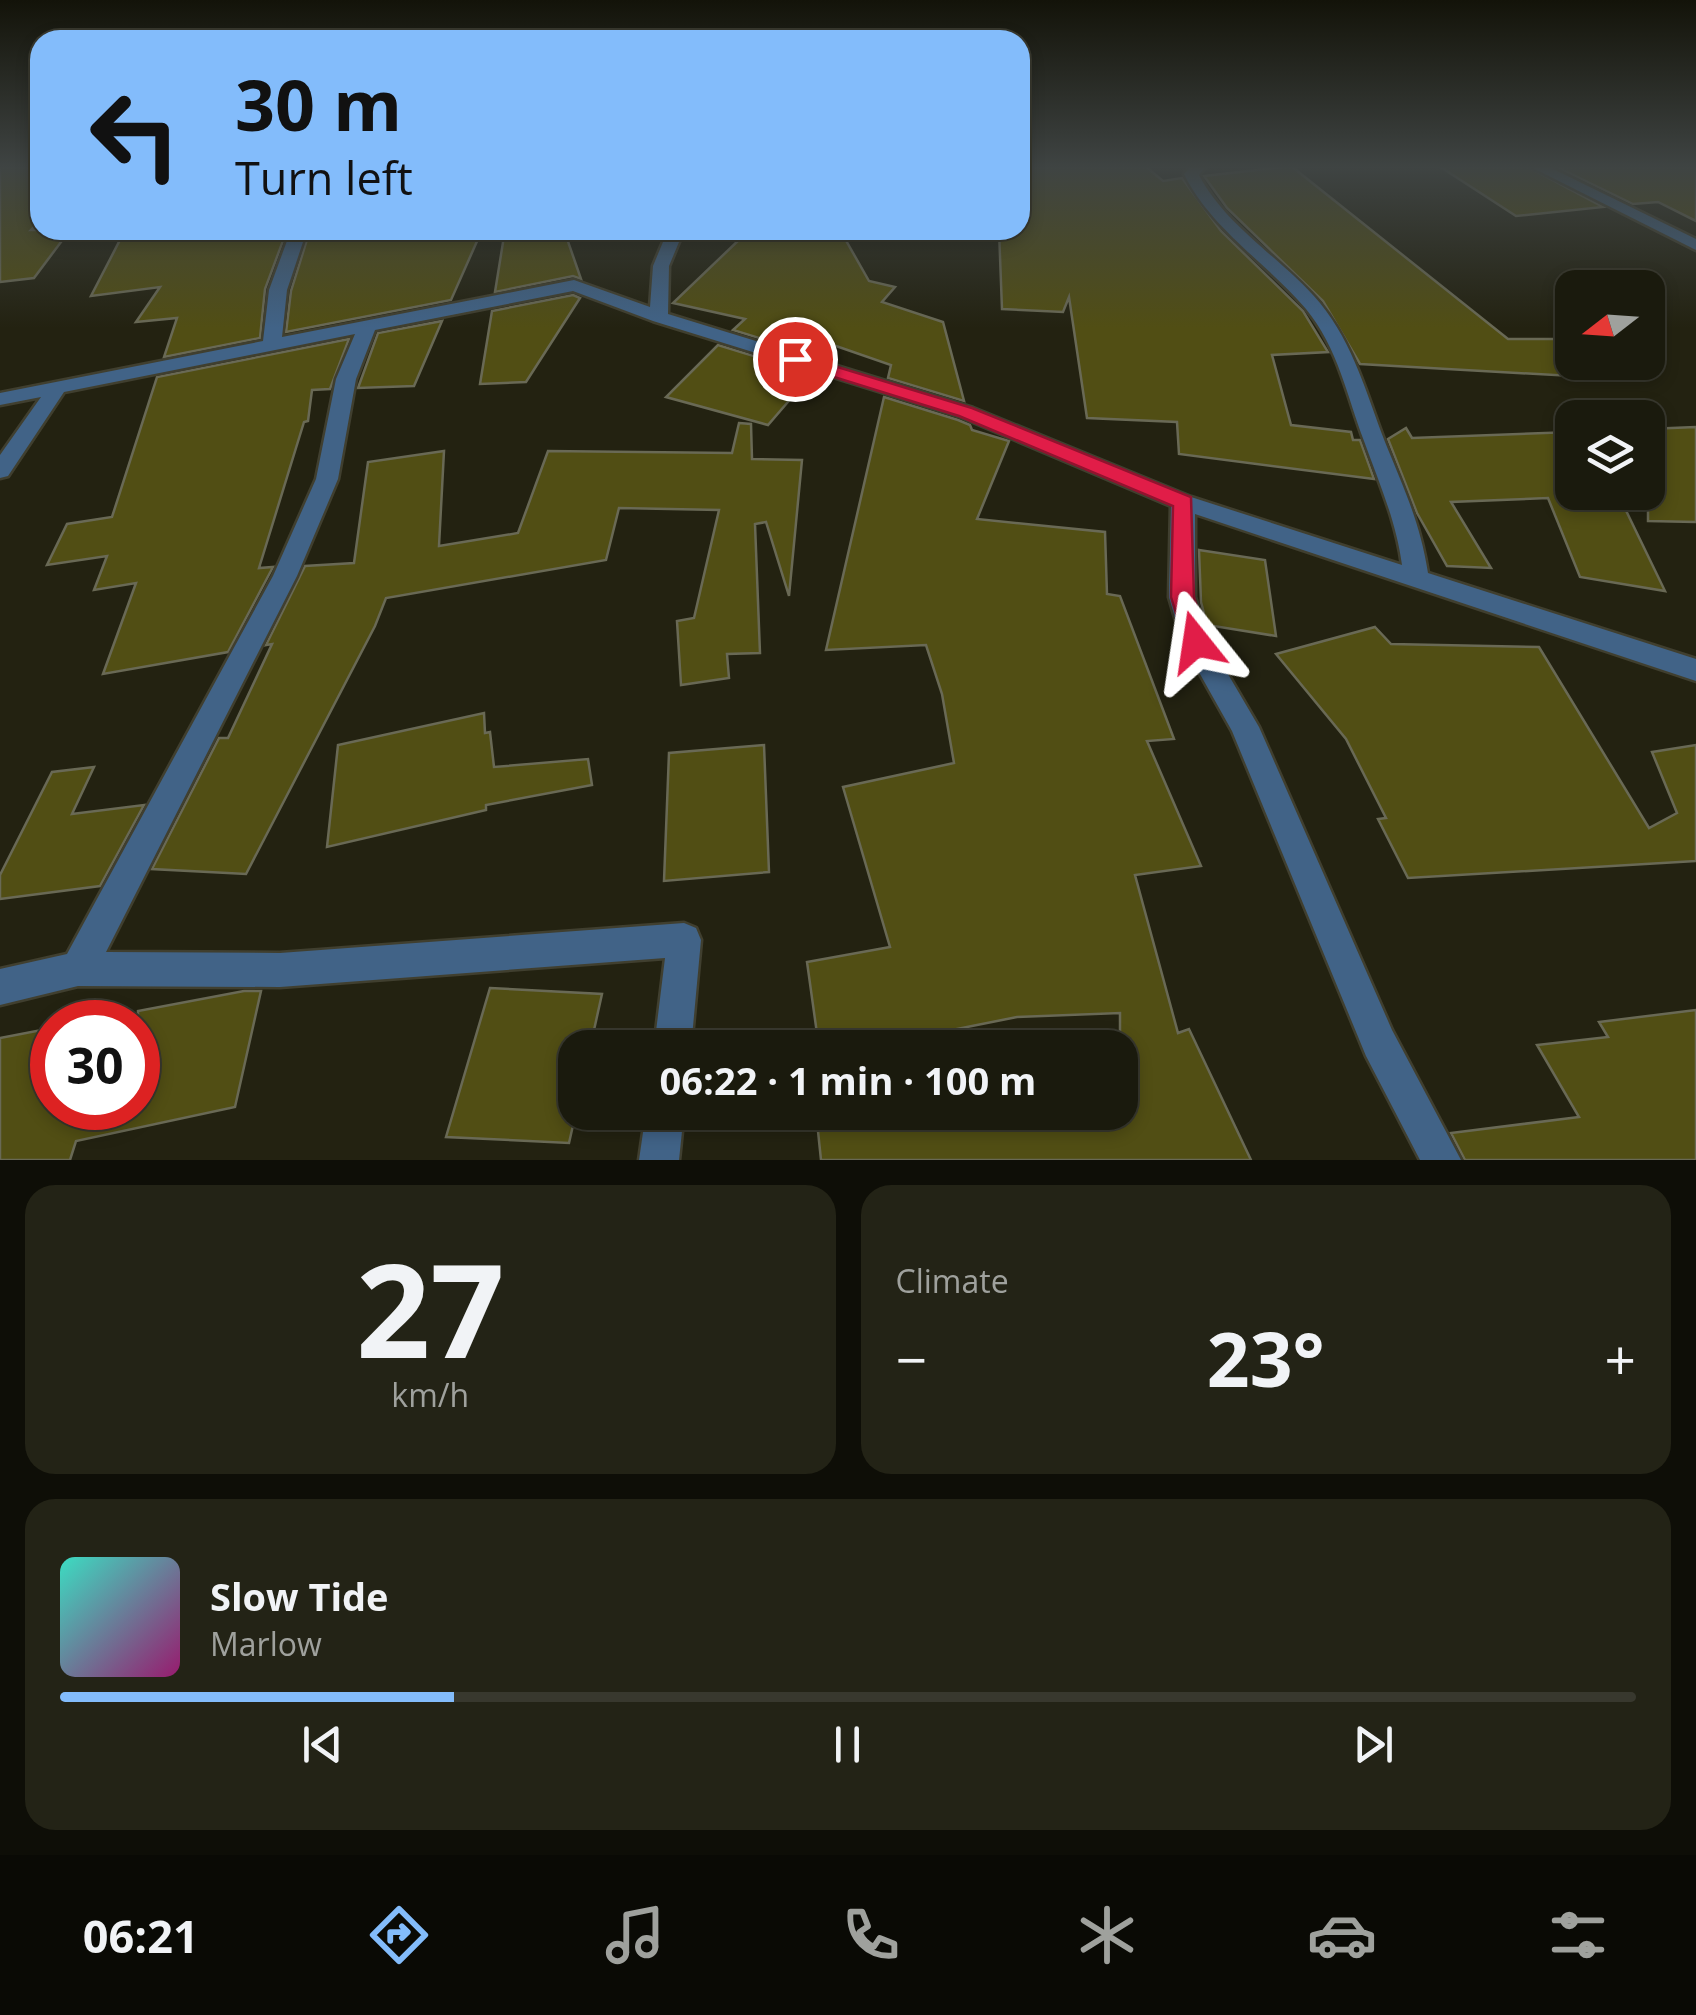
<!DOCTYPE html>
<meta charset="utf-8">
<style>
:root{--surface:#1a1a0d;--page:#232316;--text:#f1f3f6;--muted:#9fa19d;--line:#38382e;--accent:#83bcfb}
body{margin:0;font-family:"Open Sans",sans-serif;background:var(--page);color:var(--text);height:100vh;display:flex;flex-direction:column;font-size:38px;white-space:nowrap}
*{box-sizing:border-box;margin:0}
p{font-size:32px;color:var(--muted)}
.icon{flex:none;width:55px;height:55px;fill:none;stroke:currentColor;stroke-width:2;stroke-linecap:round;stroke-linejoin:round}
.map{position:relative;height:1160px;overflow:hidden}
.drawer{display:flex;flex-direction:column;gap:25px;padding:25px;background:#0e0e07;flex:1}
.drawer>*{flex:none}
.top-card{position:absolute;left:30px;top:30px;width:1000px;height:210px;border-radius:30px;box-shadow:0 5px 15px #0003,0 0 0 2px var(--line);background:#83bcfb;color:#111;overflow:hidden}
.needle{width:65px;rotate:253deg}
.fabs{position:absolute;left:1555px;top:270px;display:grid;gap:20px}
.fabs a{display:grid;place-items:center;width:110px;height:110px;border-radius:20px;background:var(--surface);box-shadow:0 5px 15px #0003,0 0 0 2px var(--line);font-size:50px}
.speed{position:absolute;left:30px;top:1000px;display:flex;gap:20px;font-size:50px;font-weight:700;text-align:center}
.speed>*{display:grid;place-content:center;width:130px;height:130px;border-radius:50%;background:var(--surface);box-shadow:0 5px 15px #0003,0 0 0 2px var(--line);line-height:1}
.speed .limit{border:15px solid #d22;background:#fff;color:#111}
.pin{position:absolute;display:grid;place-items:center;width:85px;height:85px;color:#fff;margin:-42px;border:5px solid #fff;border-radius:50%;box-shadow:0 2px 10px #0007}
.me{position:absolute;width:110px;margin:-55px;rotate:345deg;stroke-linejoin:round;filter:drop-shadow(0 0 8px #0008)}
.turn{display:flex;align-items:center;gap:35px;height:210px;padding:0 40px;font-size:45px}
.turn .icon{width:130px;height:130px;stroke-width:2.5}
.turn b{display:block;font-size:70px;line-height:85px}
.big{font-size:75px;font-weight:700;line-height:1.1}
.drawer .widget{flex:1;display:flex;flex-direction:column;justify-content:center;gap:15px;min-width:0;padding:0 35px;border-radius:30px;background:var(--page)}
.drawer .dial{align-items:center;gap:0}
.dial b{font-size:130px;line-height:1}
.song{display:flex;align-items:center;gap:30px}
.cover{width:120px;height:120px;border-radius:15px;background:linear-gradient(135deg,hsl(170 70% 55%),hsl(320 70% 35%))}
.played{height:10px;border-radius:5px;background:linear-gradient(90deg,var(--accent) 25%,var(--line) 25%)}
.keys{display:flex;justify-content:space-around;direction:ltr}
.heat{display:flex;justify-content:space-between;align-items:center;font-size:55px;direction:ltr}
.drawer .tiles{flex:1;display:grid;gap:25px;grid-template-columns:1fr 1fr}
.widget:last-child{grid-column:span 2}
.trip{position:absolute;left:558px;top:1030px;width:580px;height:100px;border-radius:30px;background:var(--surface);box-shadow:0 5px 15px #0003,0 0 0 2px var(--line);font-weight:700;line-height:100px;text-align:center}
.dock{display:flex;height:160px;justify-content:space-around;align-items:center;background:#0a0a05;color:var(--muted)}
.dock .icon{width:70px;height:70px}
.dock .active{color:var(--accent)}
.dock b{font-size:45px;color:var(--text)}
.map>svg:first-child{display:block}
</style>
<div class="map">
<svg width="1696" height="1160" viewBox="0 0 1696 1160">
<rect width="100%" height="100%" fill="#232211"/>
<!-- building -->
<g fill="#514e14" stroke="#696955" stroke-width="2.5">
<path d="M 0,166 L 40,166 L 40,221 L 31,230 L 70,230 L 34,278 L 0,282 Z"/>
<path d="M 1020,166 L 1145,166 L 1163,181 L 1182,178 L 1221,231 L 1303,311 L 1328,352 L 1272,355 L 1291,425 L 1351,432 L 1353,440 L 1360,440 L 1374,479 L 1179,454 L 1177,422 L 1087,418 L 1069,297 L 1063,312 L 1002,309 L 999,230 L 1020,230 Z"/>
<path d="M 1291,166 L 1508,339 L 1572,339 L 1572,376 L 1360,364 L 1323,301 L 1227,208 L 1204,176 Z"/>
<path d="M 1439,166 L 1526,166 L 1603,207 L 1516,216 Z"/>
<path d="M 1555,166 L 1696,166 L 1696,221 L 1658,202 L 1633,204 Z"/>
<path d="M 195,230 L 287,230 L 265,289 L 260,338 L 164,357 L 177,318 L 136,322 L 160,287 L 91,296 L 121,238 Z"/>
<path d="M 310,230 L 482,230 L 451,300 L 286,332 L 291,291 Z"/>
<path d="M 505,230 L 564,230 L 581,279 L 573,276 L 495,292 Z"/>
<path d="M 766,230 L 840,230 L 869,281 L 895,287 L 882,302 L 943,322 L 964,401 L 888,378 L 891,365 L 836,346 L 825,358 L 733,330 L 745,319 L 673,303 L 742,237 L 768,234 Z"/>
<path d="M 573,295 L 580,298 L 526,382 L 480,384 L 492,311 Z"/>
<path d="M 442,321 L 414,386 L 358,388 L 378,333 Z"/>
<path d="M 349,339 L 330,389 L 312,390 L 308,421 L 304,422 L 259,568 L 273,567 L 228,652 L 103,674 L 136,583 L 94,590 L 107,556 L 47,565 L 67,524 L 112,517 L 157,377 Z"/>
<path d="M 718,345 L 812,374 L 768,425 L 666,397 Z"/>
<path d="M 884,397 L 958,420 L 970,425 L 972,430 L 1009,441 L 977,519 L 1105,532 L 1107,594 L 1120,596 L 1174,739 L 1147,741 L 1201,866 L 1135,875 L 1178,1033 L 1189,1029 L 1251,1160 L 821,1160 L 816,1112 L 1120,1112 L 1120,1013 L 1017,1017 L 862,1048 L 819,1048 L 807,962 L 890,947 L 843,787 L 954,763 L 942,694 L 926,645 L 826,650 Z"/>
<path d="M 739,423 L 751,424 L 752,459 L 802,460 L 789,596 L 766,522 L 755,524 L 760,653 L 727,654 L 729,678 L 681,685 L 677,621 L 694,618 L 719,510 L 619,508 L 606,560 L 386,598 L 375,626 L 246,874 L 152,869 L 219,738 L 228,738 L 272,644 L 266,645 L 305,566 L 354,563 L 368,462 L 444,451 L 439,546 L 518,533 L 548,451 L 732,453 Z"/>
<path d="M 1696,427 L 1696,522 L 1648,521 L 1648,429 Z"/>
<path d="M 1406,428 L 1412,438 L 1572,432 L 1572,492 L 1617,492 L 1665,591 L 1580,577 L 1548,498 L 1451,502 L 1491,568 L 1447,566 L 1417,513 L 1388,439 Z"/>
<path d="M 1199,550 L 1265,560 L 1276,636 L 1207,625 L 1201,602 Z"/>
<path d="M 1375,627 L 1391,644 L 1539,647 L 1649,828 L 1677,813 L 1652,752 L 1696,745 L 1696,861 L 1408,878 L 1378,819 L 1386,818 L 1346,739 L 1276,654 Z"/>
<path d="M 484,713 L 485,733 L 490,732 L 494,767 L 588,759 L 592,785 L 486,805 L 486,810 L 327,847 L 338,745 Z"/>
<path d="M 764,745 L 769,872 L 664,881 L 669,753 Z"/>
<path d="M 94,767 L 72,814 L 144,805 L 100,886 L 0,899 L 0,875 L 52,772 Z"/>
<path d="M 490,988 L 602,994 L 590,1048 L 575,1048 L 576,1112 L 569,1143 L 446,1137 Z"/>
<path d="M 244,991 L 261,991 L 235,1107 L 76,1141 L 70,1160 L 0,1160 L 0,1038 L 52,1028 L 52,1108 L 138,1108 L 138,1011 Z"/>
<path d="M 1696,1010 L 1696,1160 L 1465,1160 L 1451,1133 L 1579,1117 L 1537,1045 L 1608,1037 L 1599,1022 Z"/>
</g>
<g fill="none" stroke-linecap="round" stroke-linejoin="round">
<defs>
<g id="minor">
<path d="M 1191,166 L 1206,166 L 1199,175 C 1226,227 1283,259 1320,303 C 1354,345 1366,393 1385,442 C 1404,489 1420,522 1428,573 L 1696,659 L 1696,681 L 1195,514 L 1195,597 L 1208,640 L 1259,727 L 1392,1030 L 1461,1160 L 1420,1160 L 1366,1056 L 1232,731 L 1182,642 L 1169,597 L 1171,506 L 959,416 L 653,321 L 573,291 L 375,330 L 356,379 L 338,479 L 297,576 L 106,952 L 280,953 L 684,923 L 696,928 L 701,940 L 691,1048 L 654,1048 L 665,958 L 280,987 L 78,986 L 0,1005 L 0,969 L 67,954 L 273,576 L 316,479 L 336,379 L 355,334 L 64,392 L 8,476 L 0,478 L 0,455 L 41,397 L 0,405 L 0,393 L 263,341 L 269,290 L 291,230 L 307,230 L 287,290 L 282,337 L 574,280 L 650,307 L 653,266 L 668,230 L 684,230 L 669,266 L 668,314 L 973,408 L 1191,497 L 1402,565 C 1396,520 1379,483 1364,441 C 1347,396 1338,348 1306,309 C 1267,263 1211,229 1184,174 Z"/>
<path d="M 1529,166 L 1547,166 L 1696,239 L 1696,250 Z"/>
<path d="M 646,1112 L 684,1112 L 679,1160 L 639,1160 Z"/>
</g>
</defs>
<!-- minor casing -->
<use href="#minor" stroke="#403f2f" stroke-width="5"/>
<!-- minor -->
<use href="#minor" fill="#416387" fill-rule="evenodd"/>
</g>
<!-- sky -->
<linearGradient id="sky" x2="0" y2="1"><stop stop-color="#131309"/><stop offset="0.51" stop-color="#3f4443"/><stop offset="1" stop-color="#3f4443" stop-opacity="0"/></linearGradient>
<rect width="1696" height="328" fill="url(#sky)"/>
<!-- route -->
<path fill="#e11d48" stroke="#92132f" stroke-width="2.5" d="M 795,354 L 972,408 L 1191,497 L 1194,597 L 1208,642 L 1204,649 L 1187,649 L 1171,597 L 1173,506 L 959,416 L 789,363 L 786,359 Z"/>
</svg>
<div class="fabs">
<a><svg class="needle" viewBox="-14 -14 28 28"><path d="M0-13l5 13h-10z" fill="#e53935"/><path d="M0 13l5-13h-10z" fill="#9fa19d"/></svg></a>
<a><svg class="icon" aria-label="layers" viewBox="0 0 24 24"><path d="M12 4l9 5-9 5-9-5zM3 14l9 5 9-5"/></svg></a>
</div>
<div class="speed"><div class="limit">30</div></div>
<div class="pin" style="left:795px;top:359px;background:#d93025"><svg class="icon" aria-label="arrive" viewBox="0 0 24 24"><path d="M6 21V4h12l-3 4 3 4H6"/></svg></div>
<svg class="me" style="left:1196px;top:642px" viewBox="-20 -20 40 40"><path d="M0-17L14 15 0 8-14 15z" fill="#e11d48" stroke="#fff" stroke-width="4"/></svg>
<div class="trip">06:22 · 1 min · 100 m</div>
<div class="top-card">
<div class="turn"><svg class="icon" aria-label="left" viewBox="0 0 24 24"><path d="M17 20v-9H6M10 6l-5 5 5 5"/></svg><div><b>30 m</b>Turn left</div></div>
</div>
</div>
<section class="drawer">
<div class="tiles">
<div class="widget dial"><b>27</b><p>km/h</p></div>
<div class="widget"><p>Climate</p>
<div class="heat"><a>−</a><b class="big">23°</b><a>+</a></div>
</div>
<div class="widget">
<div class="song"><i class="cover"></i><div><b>Slow Tide</b><p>Marlow</p></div></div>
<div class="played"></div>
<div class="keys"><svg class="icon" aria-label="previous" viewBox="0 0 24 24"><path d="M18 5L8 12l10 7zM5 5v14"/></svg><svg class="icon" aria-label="pause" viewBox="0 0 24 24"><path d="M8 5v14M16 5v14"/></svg><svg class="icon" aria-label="next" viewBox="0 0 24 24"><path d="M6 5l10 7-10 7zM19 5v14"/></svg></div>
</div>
</div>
</section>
<nav class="dock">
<b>06:21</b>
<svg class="icon active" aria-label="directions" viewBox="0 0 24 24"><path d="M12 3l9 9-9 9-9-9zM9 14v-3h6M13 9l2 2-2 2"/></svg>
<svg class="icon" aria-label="music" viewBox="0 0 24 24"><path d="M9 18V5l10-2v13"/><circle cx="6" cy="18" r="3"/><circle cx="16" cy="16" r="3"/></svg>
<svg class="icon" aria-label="phone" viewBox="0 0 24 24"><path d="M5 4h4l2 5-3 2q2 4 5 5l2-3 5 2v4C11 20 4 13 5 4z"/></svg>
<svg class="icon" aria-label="climate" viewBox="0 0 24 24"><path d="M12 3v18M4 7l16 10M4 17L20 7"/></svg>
<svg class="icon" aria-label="car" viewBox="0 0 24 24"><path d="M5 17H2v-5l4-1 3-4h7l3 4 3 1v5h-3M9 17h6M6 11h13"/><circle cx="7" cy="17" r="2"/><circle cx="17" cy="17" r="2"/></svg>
<svg class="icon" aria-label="filters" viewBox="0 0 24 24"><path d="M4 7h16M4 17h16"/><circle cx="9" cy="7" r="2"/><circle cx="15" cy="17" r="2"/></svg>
</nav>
